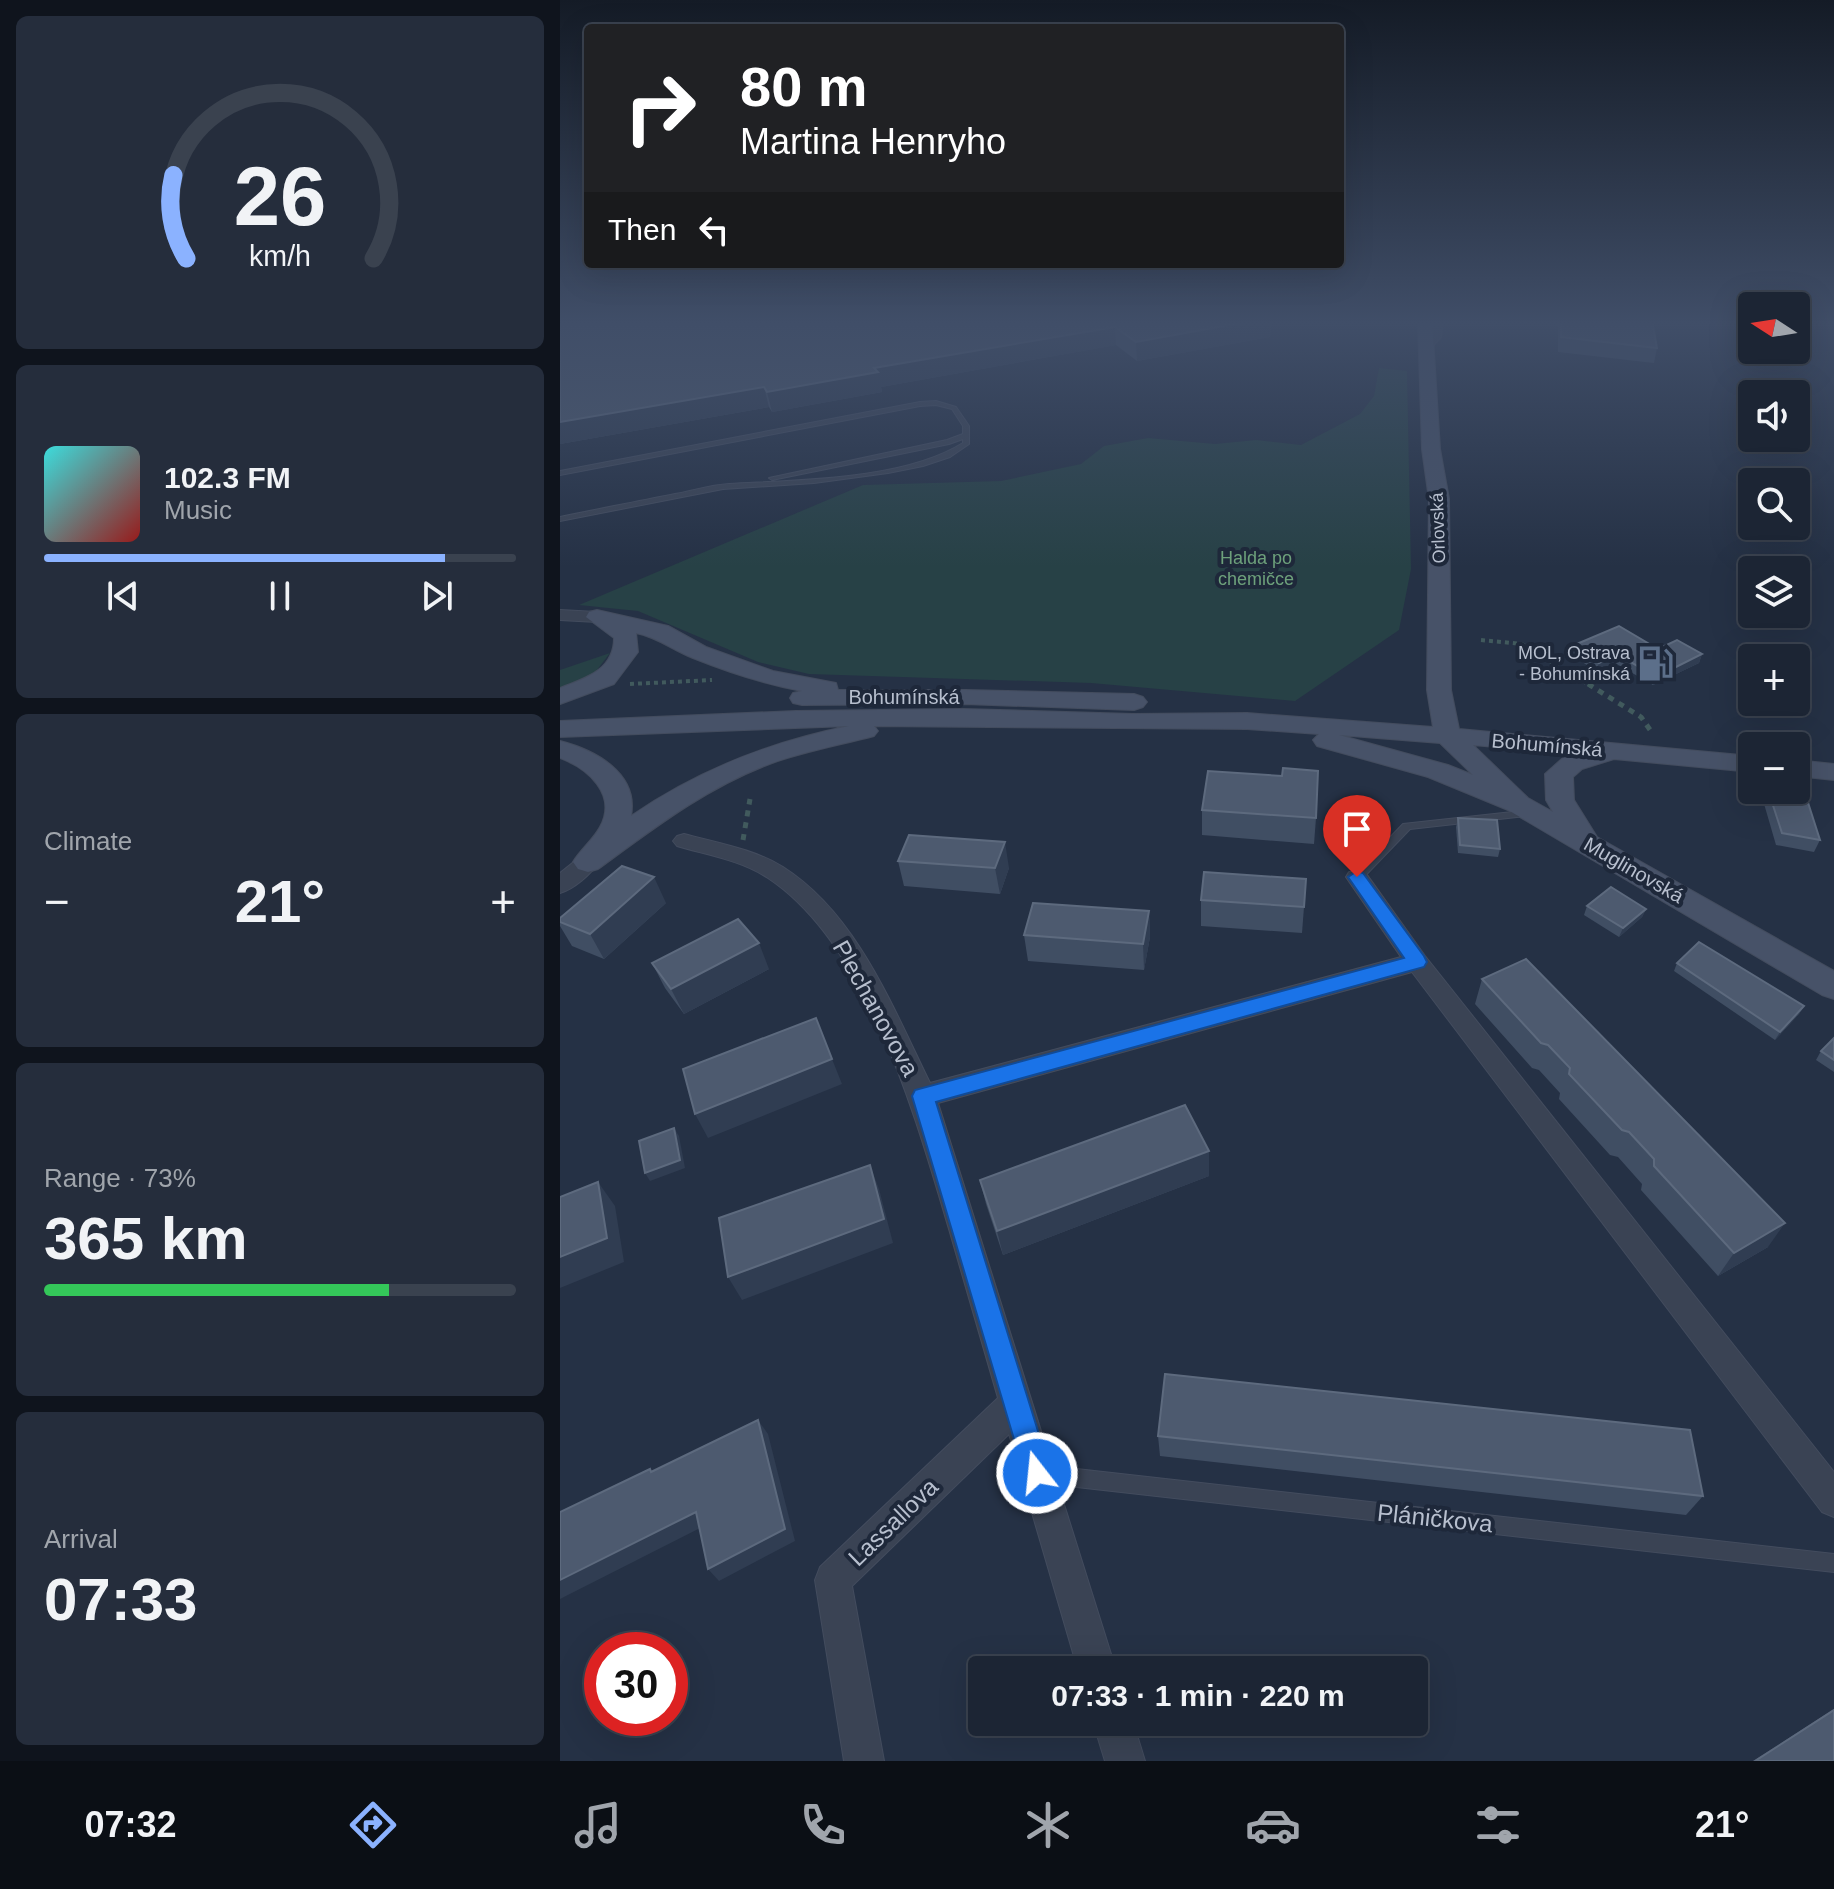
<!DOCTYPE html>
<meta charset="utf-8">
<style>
:root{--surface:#1c2534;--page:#252d3c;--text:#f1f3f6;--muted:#a0a5ac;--line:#3a424f;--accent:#8bb2ff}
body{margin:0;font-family:Helvetica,sans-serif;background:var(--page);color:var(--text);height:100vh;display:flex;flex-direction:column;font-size:30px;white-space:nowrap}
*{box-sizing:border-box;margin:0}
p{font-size:26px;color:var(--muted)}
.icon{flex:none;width:44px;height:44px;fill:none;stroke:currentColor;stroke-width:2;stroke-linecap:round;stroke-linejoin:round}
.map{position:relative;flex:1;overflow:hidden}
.side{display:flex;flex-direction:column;gap:16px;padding:16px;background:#0f141d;width:560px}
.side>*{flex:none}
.hud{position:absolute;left:24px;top:24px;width:760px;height:244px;border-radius:8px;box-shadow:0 8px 32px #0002,0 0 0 2px var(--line);background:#202124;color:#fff;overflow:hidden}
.needle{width:52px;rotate:282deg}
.tools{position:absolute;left:1178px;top:292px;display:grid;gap:16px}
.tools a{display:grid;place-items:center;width:72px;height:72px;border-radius:8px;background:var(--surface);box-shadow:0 8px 32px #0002,0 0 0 2px var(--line);font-size:40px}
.speed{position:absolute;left:24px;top:1632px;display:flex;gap:16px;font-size:40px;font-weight:700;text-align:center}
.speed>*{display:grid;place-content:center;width:104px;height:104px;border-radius:50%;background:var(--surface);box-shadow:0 8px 32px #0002,0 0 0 2px var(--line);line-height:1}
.speed .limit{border:12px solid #d22;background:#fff;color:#111}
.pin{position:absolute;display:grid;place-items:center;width:68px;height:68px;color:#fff;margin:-82px -34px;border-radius:50% 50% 50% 0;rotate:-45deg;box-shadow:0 0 8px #0007}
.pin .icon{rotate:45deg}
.me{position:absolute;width:88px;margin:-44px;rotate:344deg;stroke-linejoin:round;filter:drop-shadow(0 0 6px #0008)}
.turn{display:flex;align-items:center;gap:28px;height:168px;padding:0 24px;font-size:36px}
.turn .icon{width:104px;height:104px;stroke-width:2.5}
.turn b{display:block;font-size:56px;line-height:68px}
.then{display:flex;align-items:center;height:76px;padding:0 24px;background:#0003;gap:16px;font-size:30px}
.big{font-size:60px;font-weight:700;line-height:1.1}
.side .tile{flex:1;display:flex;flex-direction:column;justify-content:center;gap:12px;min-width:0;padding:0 28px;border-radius:12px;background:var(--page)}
.side .dial{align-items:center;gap:0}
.dial svg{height:208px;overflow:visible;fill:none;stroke:var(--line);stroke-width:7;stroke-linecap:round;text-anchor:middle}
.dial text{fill:var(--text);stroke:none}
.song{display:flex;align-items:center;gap:24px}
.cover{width:96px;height:96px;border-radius:12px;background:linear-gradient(135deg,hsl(180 70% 55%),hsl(0 70% 35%))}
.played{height:8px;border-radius:4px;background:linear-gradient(90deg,var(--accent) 85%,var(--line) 85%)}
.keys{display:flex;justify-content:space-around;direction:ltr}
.heat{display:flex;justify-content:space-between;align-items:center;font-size:44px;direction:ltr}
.charge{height:12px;border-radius:6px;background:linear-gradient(90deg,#34c759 73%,var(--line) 0)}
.trip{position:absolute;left:408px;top:1656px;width:460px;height:80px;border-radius:8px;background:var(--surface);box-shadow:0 8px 32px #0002,0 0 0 2px var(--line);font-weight:700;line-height:80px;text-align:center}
.menu{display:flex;height:128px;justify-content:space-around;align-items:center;background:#0b0f15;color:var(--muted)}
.menu .icon{width:56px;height:56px}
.menu .current{color:var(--accent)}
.menu b{font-size:36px;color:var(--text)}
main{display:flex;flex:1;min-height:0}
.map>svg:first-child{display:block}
</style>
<main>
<section class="side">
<div class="tile dial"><svg viewBox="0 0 100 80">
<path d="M14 69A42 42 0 1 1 86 69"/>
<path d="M14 69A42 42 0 0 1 9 37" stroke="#8bb2ff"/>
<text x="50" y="56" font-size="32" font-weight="700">26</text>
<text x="50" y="72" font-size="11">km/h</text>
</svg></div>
<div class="tile">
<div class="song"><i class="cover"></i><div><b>102.3 FM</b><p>Music</p></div></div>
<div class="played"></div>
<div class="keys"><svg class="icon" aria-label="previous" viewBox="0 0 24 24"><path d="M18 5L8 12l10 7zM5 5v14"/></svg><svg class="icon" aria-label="pause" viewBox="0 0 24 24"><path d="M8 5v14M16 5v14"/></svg><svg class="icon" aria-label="next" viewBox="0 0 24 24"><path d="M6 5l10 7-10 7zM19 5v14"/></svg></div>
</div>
<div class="tile"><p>Climate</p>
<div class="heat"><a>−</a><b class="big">21°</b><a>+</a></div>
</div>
<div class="tile"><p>Range · 73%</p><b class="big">365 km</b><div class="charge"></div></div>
<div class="tile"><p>Arrival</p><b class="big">07:33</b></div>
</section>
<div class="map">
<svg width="1274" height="1761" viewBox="0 0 1274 1761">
<rect width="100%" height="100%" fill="#253145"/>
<!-- green -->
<g fill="#274146">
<path d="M 819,368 L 847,371 L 851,569 L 839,630 L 735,701 L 531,683 L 249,674 L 198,662 L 78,611 L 19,605 L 303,485 L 441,481 L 521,464 L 544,446 L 588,438 L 655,444 L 696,440 L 741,445 L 800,414 L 814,396 Z"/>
<path d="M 50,653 L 33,675 L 0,689 L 0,670 Z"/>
</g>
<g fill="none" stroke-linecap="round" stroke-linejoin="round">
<defs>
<g id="lane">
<path d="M 376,401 L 396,407 L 409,426 L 409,444 L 390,457 L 363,466 L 328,473 L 254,483 L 163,489 L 0,521 L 0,517 C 38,509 76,502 115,494 C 132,491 151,485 169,484 C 238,480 344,480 403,443 L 403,439 L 389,444 L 212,480 L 209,478 L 387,440 L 403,434 L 403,426 L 392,409 L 376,405 L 360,406 L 0,475 L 0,471 L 360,402 Z"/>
<path d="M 970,810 L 975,813 L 974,815 L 850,829 L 801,880 L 793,880 L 792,877 L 843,824 Z"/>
<path d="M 481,1465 L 1274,1554 L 1274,1572 L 481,1483 L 475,1480 L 472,1474 L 475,1468 Z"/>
</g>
<g id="street">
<path d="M 873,321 L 883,321 L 881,337 L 867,352 L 861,349 L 871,337 Z"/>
<path d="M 0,610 L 37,612 L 45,617 L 37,622 L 0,620 Z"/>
<path d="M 124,834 C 157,843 194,849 223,867 C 297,914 333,1008 370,1083 L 841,957 L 786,877 L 789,872 L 805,872 L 865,956 L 1274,1472 L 1274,1517 L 1262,1512 L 852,972 L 378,1103 L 556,1670 L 518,1670 L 449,1434 L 292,1586 L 324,1761 L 284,1761 L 255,1580 L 260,1567 L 438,1398 C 422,1342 405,1285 389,1229 C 356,1119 309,945 208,878 C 181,860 147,855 117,846 L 113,841 L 117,836 Z"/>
<path d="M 28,855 L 36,857 L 39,862 C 31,874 14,889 0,893 L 0,873 L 20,857 Z"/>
<path d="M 533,1722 L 573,1722 L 585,1761 L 545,1761 Z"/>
</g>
<g id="secondary">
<path d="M 858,321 L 872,321 L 880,449 L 889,499 L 891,690 L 899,729 L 1192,756 L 1192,772 L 1054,759 L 1022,769 L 1013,777 L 1014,800 L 1037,837 L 1274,971 L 1274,999 L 1262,995 L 948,810 L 868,777 L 757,746 L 753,740 L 759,734 L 687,729 L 314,726 L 318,731 L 314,736 C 280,745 246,751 212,763 C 147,787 94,828 38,869 L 28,872 L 18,869 L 13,862 C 21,849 33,840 40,827 C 58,794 27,768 0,758 L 0,741 C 35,750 79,773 71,816 C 138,770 209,742 289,726 L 0,737 L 0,721 L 236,711 L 403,709 L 573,714 L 687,713 L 873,727 L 867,690 L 869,499 L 862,449 ZM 779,735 L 880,743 L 913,775 L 888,765 ZM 913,745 L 1013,754 L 1004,757 L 985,774 L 986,800 L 993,812 L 968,798 Z"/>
<path d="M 37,610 L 108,626 L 146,647 L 213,671 L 276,683 L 278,690 L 405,690 L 574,694 L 583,697 L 587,702 L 583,707 L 574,710 L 405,704 L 242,705 L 233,703 L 230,698 L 233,693 L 242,691 C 204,684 168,672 133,658 C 113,650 97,637 76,633 L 78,652 L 54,684 L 0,704 L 0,688 C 26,678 54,670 54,638 L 26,617 L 29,612 Z"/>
<path d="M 1236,760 L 1274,764 L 1274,780 L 1236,776 Z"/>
</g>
</defs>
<!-- lane casing -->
<use href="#lane" stroke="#434c5e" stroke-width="2"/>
<!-- street casing -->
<use href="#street" stroke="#434c5e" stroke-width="2"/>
<!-- secondary casing -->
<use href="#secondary" stroke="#434c5e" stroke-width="2"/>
<!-- path-far1 -->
<g stroke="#415a5d" stroke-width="4" stroke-dasharray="4 4" stroke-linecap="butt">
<path d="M 921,640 L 962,644 L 1031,686"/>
<path d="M 70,684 L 152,680"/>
</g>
<!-- path -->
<g stroke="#415a5d" stroke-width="5" stroke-dasharray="6 6" stroke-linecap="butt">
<path d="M 1028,684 L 1081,717 L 1093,734"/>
<path d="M 183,840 L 190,799"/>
</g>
<!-- lane -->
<use href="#lane" fill="#3a4354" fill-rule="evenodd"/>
<!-- street -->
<use href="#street" fill="#3a4354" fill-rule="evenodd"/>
<!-- secondary -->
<use href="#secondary" fill="#475268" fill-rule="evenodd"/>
</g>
<!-- wall -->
<g fill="#404e63">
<path d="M 0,320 L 711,320 L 710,337 L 577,361 L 556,345 L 321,387 L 322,392 L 212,412 L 209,407 L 0,444 Z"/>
<path d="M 998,320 L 1096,320 L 1093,325 L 1097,348 L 1094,363 L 998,352 Z"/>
<path d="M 1012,646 L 1098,649 L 1142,654 L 1139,663 L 1093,685 L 1055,663 L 1036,671 L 1010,654 Z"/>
<path d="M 1200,790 L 1236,790 L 1260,840 L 1254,852 L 1216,845 Z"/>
<path d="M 642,810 L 756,818 L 754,844 L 642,835 Z"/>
<path d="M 898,818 L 940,849 L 938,857 L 898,853 L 896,827 Z"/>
<path d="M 338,861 L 449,868 L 440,894 L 344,886 Z"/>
<path d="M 641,900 L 744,907 L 742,933 L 641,926 Z"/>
<path d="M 106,903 L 44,959 L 12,946 L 0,926 L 0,918 Z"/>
<path d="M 1027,906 L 1086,909 L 1082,917 L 1059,937 L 1024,915 Z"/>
<path d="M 589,911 L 590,937 L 584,970 L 468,961 L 464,935 Z"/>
<path d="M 92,963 L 209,969 L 124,1014 L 105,988 Z"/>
<path d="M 1117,963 L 1244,1006 L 1239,1014 L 1215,1040 L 1114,971 Z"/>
<path d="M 922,979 L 1208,1247 L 1158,1276 L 1081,1190 L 1082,1184 L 1058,1157 L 1050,1155 L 999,1099 L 1000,1093 L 979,1070 L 972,1068 L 915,1004 Z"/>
<path d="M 1274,1038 L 1274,1072 L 1256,1060 L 1261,1051 Z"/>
<path d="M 649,1176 L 443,1255 L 426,1204 L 420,1180 Z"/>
<path d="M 598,1436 L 1143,1496 L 1126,1515 L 600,1456 Z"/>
<path d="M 1274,1709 L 1274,1761 L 1193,1761 Z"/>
</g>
<!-- shaded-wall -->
<g fill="#303d52">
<path d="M 697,320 L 711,320 L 710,337 L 577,361 L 576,342 Z"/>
<path d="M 555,327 L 556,345 L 321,387 L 322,392 L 212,412 L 207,392 L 314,368 Z"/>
<path d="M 204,387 L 209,407 L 0,444 L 0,422 Z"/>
<path d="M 1057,654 L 1055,663 L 1036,671 L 1039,663 Z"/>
<path d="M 1142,654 L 1139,663 L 1093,685 L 1096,677 Z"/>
<path d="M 445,842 L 449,868 L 440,894 L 435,868 Z"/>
<path d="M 94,877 L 106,903 L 44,959 L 30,934 Z"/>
<path d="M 1086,909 L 1082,917 L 1059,937 L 1063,928 Z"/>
<path d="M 589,911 L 590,937 L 584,970 L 583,944 Z"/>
<path d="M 199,943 L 209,969 L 124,1014 L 111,989 Z"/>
<path d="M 1244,1006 L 1239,1014 L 1215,1040 L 1220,1032 Z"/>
<path d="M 272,1059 L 282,1084 L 148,1138 L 135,1114 Z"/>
<path d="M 114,1128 L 119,1136 L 125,1168 L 90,1181 L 85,1173 Z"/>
<path d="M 649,1151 L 649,1176 L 443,1255 L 437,1231 Z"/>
<path d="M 310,1165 L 319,1189 L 333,1243 L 182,1300 L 168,1277 Z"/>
<path d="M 38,1182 L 55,1206 L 64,1262 L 0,1288 L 0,1257 Z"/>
<path d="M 1225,1223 L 1208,1247 L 1158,1276 L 1174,1253 Z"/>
<path d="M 198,1420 L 208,1434 L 235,1541 L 159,1581 L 148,1569 Z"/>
<path d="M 136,1512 L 148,1524 L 0,1599 L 0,1580 Z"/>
</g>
<!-- building -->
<g fill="#4d5a6f" stroke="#5d6a7e" stroke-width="2">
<path d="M 0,320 L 697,320 L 576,342 L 555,327 L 314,368 L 318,372 L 207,392 L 204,387 L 0,422 Z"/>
<path d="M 1001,320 L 1092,320 L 1097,348 L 1001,337 Z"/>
<path d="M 1059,626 L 1098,649 L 1117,640 L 1142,654 L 1096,677 L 1057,654 L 1039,663 L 1012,646 Z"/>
<path d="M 723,768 L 758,771 L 756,818 L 642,810 L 648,771 L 722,776 Z"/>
<path d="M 1236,783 L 1242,784 L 1260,840 L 1222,833 L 1208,790 L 1236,790 Z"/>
<path d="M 898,818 L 937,820 L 940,849 L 900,845 Z"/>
<path d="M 349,835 L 445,842 L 435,868 L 338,861 Z"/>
<path d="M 62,866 L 94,877 L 30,934 L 0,922 L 0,918 Z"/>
<path d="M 644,872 L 746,879 L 744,907 L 641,900 Z"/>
<path d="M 1051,887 L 1086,909 L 1063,928 L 1027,906 Z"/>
<path d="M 473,903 L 589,911 L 583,944 L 464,935 Z"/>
<path d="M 178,919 L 199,943 L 111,989 L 92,963 Z"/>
<path d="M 1139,942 L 1244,1006 L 1220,1032 L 1117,963 Z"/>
<path d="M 966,959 L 1225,1223 L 1174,1253 L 1094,1166 L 1094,1159 L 1069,1132 L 1062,1130 L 1009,1074 L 1010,1068 L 988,1045 L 981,1043 L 922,979 Z"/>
<path d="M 256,1018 L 272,1059 L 135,1114 L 123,1069 Z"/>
<path d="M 1274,1038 L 1274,1060 L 1261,1051 Z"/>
<path d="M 625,1105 L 649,1151 L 437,1231 L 420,1180 Z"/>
<path d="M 114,1128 L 120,1160 L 85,1173 L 79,1141 Z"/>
<path d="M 310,1165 L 324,1219 L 168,1277 L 159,1218 Z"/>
<path d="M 38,1182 L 47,1238 L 0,1257 L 0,1197 Z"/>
<path d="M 605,1374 L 1130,1430 L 1143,1496 L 598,1436 Z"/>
<path d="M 198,1420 L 225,1529 L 148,1569 L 136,1512 L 0,1580 L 0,1512 L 90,1469 L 91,1472 Z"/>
<path d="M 1274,1710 L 1274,1761 L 1195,1761 Z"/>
</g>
<!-- sky -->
<linearGradient id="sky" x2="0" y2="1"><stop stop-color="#141b26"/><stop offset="0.57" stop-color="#404e68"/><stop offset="1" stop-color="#404e68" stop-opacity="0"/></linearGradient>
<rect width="1274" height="567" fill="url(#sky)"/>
<!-- route -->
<path fill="#1a73e8" stroke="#114b97" stroke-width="2" d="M 797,871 L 803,873 L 864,956 L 867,962 L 864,967 L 376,1102 L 491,1473 L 487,1483 L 477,1487 L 467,1483 L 352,1096 L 355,1090 L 844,958 L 788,877 Z"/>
<!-- icons -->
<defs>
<symbol id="fuel-bare" viewBox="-9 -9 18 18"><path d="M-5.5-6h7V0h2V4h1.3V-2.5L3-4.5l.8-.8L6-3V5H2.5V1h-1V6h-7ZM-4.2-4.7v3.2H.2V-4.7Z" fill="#5c6f8a" stroke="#1e283a" stroke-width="2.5" paint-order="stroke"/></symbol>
</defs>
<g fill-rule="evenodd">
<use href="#fuel-bare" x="1070" y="638" width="51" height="51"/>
</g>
<g text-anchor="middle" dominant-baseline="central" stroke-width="8" stroke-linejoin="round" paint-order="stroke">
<!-- far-street labels -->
<g font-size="18" fill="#b7bfce" stroke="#1e283a">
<text transform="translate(878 528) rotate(-92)">Orlovská</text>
</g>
<!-- far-park labels -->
<g font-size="18" fill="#6da07b" stroke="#1e283a">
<text x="696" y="558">Halda po<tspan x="696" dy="21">chemičce</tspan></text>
</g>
<!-- far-poi labels -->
<g font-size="18" fill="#b7bfce" stroke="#1e283a" text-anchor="end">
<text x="1070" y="653">MOL, Ostrava<tspan x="1070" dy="21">- Bohumínská</tspan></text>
</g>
<!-- street labels -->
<g font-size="20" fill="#b7bfce" stroke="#1e283a">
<text x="344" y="697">Bohumínská</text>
<text transform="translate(987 745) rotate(5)">Bohumínská</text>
<text transform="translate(1074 870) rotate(30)">Muglinovská</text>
</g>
<!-- near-street labels -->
<g font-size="24" fill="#b7bfce" stroke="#1e283a">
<text transform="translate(316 1008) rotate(61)">Plechanovova</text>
<text transform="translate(875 1518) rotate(6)">Pláničkova</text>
<text transform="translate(333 1522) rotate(-44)">Lassallova</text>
</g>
</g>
</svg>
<div class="tools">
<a><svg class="needle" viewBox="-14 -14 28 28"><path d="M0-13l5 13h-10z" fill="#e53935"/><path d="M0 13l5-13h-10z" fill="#a0a5ac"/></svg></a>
<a><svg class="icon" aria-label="sound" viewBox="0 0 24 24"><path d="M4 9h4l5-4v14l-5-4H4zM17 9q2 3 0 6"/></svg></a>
<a><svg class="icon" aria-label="search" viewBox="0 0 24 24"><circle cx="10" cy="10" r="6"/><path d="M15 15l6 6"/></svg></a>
<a><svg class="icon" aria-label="layers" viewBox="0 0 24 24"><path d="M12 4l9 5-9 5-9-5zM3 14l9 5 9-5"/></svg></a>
<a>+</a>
<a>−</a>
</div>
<div class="speed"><div class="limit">30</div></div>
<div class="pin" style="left:797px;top:877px;background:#d93025"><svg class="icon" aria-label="arrive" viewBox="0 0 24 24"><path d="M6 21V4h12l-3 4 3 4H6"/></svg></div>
<svg class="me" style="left:477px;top:1473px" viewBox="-20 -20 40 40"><circle r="17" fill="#1a73e8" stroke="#fff" stroke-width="3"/><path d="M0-11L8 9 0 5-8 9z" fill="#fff"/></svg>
<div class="trip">07:33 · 1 min · 220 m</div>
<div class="hud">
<div class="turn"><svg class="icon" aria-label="right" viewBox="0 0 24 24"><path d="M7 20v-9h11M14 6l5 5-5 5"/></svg><div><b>80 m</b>Martina Henryho</div></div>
<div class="then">Then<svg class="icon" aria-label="left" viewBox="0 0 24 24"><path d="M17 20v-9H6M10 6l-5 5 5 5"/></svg></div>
</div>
</div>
</main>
<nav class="menu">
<b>07:32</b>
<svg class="icon current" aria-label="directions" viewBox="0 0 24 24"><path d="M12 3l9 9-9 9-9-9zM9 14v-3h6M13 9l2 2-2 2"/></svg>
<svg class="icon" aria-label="music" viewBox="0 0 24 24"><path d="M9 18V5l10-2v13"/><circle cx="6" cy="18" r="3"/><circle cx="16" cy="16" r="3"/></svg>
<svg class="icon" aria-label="phone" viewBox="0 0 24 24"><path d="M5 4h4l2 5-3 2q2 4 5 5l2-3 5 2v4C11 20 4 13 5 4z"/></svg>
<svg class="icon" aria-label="climate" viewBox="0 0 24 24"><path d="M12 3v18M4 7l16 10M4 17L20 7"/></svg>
<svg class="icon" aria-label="car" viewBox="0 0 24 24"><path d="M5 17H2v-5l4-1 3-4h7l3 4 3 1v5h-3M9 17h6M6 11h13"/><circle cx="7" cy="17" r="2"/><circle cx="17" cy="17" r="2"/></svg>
<svg class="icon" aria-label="filters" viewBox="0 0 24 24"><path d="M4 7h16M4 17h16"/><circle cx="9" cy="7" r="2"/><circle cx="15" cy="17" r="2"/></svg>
<b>21°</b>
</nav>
